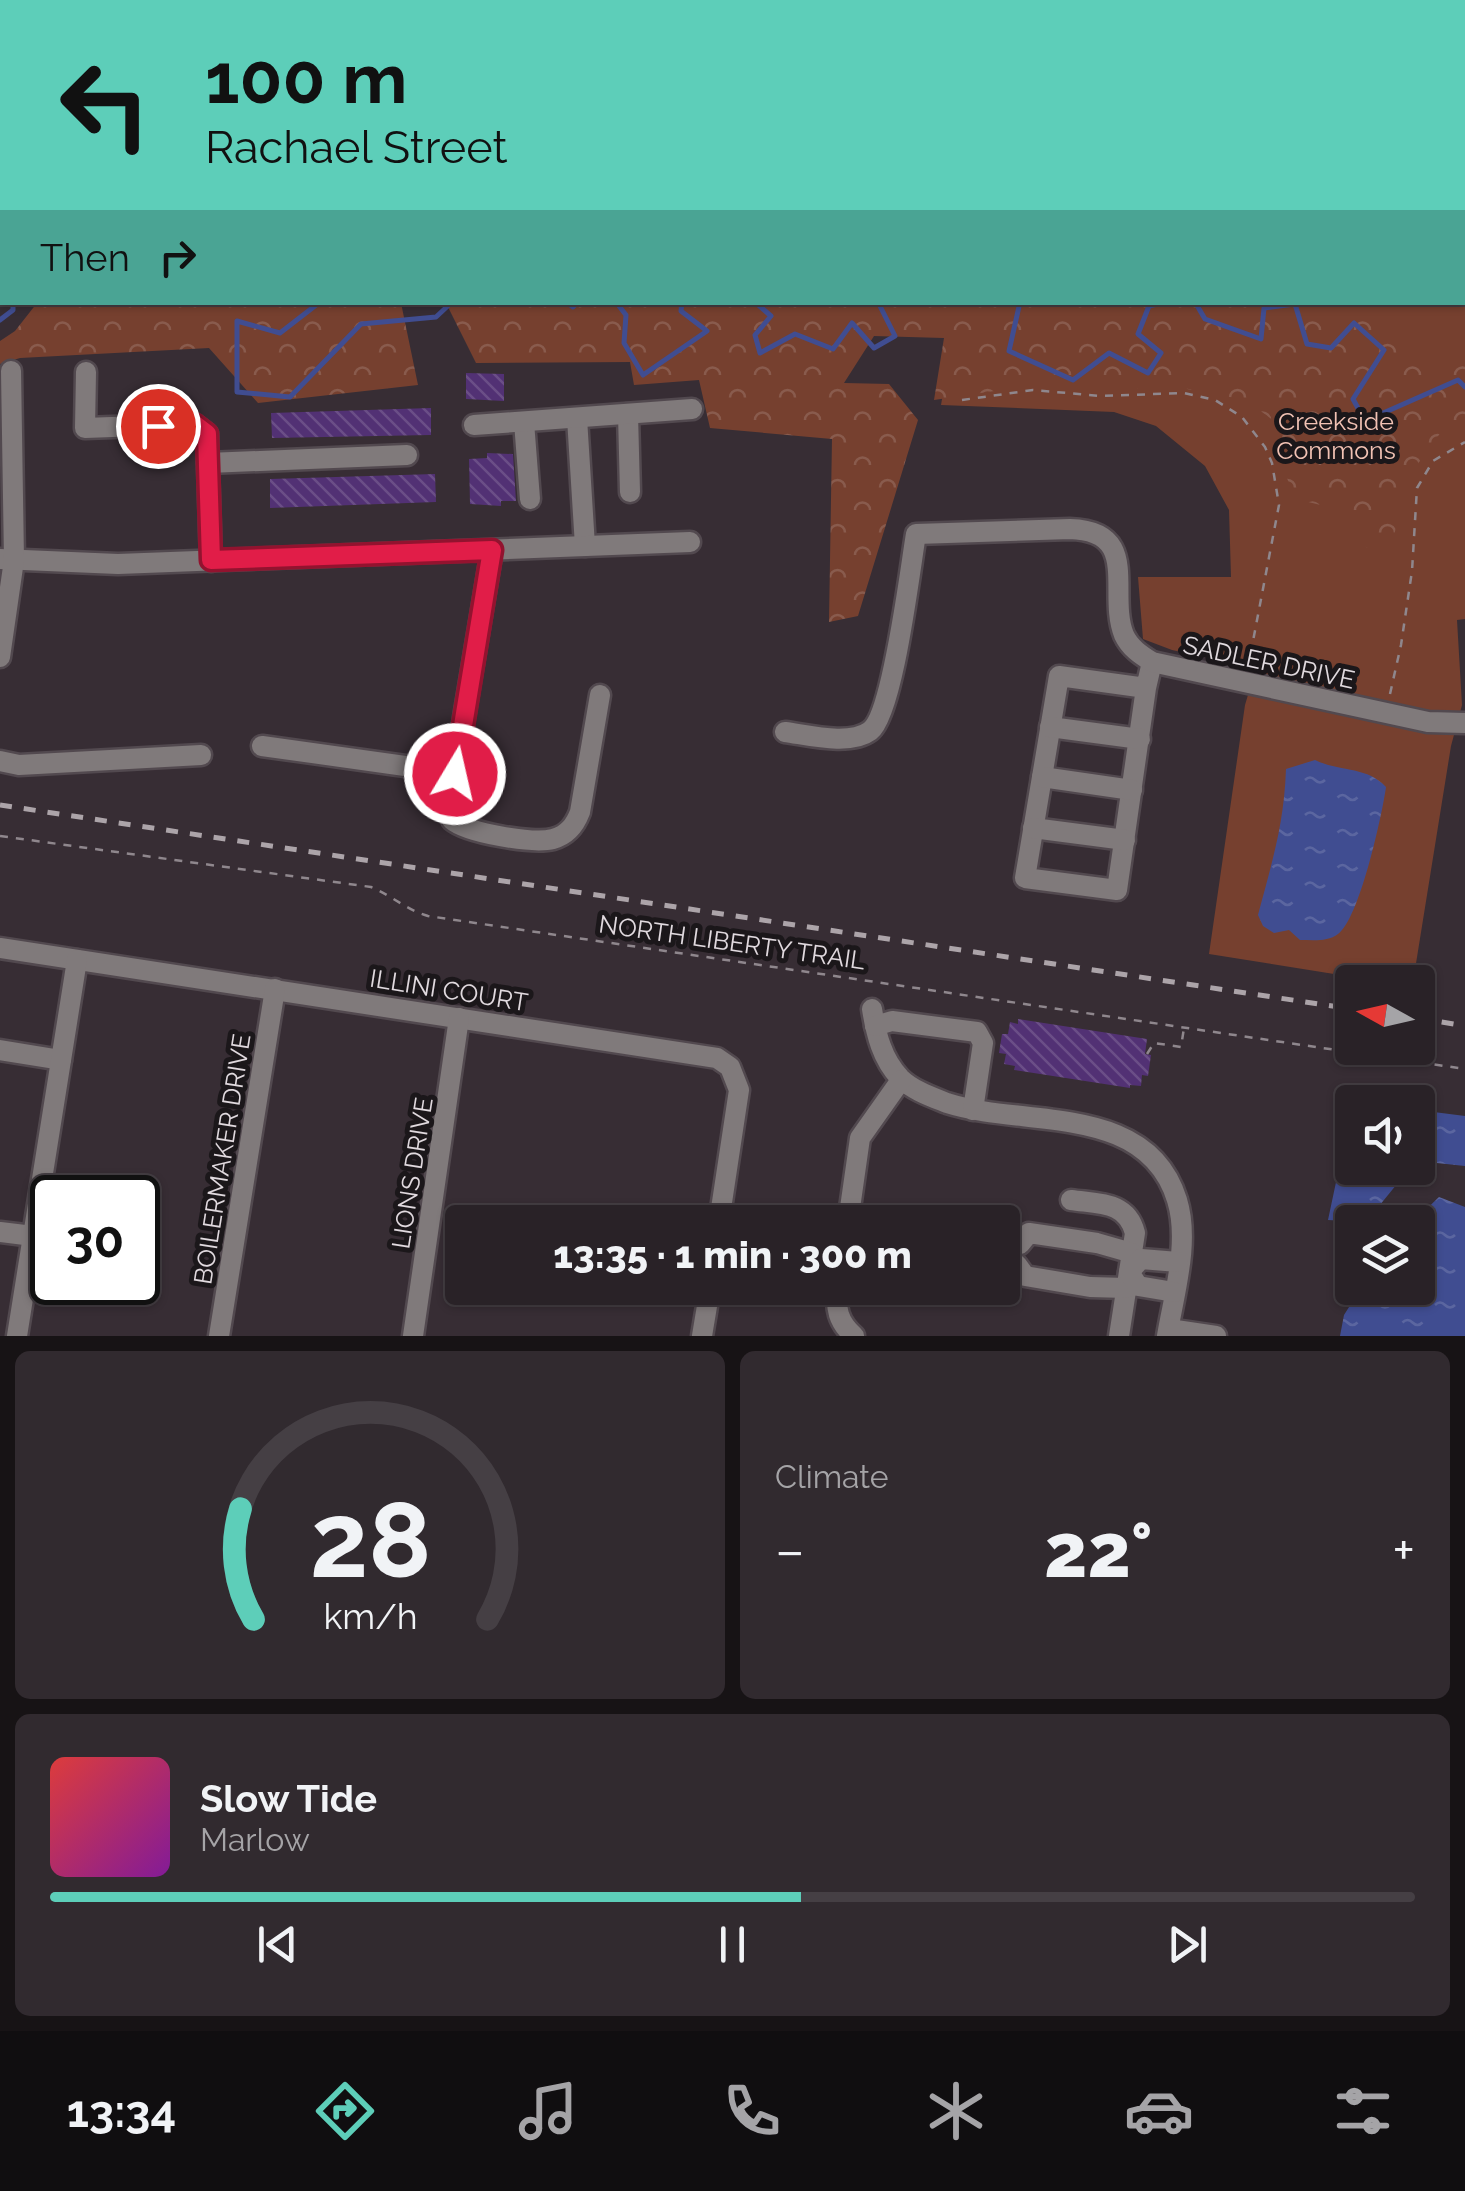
<!DOCTYPE html>
<meta charset="utf-8">
<style>
:root{--surface:#292227;--page:#312a2f;--text:#f1f3f6;--muted:#a5a4a7;--line:#453f44;--accent:#5dceb9}
body{margin:0;font-family:Raleway,sans-serif;background:var(--page);color:var(--text);height:100vh;display:flex;flex-direction:column;font-size:38px;white-space:nowrap}
*{box-sizing:border-box;margin:0}
p{font-size:32px;color:var(--muted)}
.icon{flex:none;width:55px;height:55px;fill:none;stroke:currentColor;stroke-width:2;stroke-linecap:round;stroke-linejoin:round}
.map{position:relative;height:1336px;overflow:hidden}
.details{display:flex;flex-direction:column;gap:15px;padding:15px;background:#171315;flex:1}
.details>*{flex:none}
.hud{position:absolute;left:0px;top:0px;width:1465px;height:305px;box-shadow:0 2px 8px #0004,0 0 0 2px var(--line);background:#5dceb9;color:#111;overflow:hidden}
.needle{width:65px;rotate:278deg}
.tools{position:absolute;left:1335px;top:965px;display:grid;gap:20px}
.tools a{display:grid;place-items:center;width:100px;height:100px;border-radius:10px;background:var(--surface);box-shadow:0 2px 8px #0004,0 0 0 2px var(--line);font-size:50px}
.speed{position:absolute;left:30px;top:1175px;display:flex;gap:20px;font-size:50px;font-weight:700;text-align:center}
.speed>*{display:grid;place-content:center;width:130px;height:130px;border-radius:50%;background:var(--surface);box-shadow:0 2px 8px #0004,0 0 0 2px var(--line);line-height:1}
.speed .limit{border:5px solid #111;border-radius:15px;background:#fff;color:#111}
.pin{position:absolute;display:grid;place-items:center;width:85px;height:85px;color:#fff;margin:-42px;border:5px solid #fff;border-radius:50%;box-shadow:0 2px 10px #0007}
.me{position:absolute;width:110px;margin:-55px;rotate:9deg;stroke-linejoin:round;filter:drop-shadow(0 0 8px #0008)}
.turn{display:flex;align-items:center;gap:35px;height:210px;padding:0 40px;font-size:45px}
.turn .icon{width:130px;height:130px;stroke-width:2.5}
.turn b{display:block;font-size:70px;line-height:85px}
.then{display:flex;align-items:center;height:95px;padding:0 40px;background:#0003;gap:20px;font-size:38px}
.big{font-size:75px;font-weight:800;line-height:1.1}
.details .tile{flex:1;display:flex;flex-direction:column;justify-content:center;gap:15px;min-width:0;padding:0 35px;border-radius:15px;background:var(--page)}
.details .dial{align-items:center;gap:0}
.dial svg{height:260px;overflow:visible;fill:none;stroke:var(--line);stroke-width:7;stroke-linecap:round;text-anchor:middle}
.dial text{fill:var(--text);stroke:none}
.song{display:flex;align-items:center;gap:30px}
.cover{width:120px;height:120px;border-radius:15px;background:linear-gradient(135deg,hsl(0 70% 55%),hsl(290 70% 35%))}
.played{height:10px;border-radius:5px;background:linear-gradient(90deg,var(--accent) 55%,var(--line) 55%)}
.keys{display:flex;justify-content:space-around;direction:ltr}
.heat{display:flex;justify-content:space-between;align-items:center;font-size:55px;direction:ltr}
.details .tiles{flex:1;display:grid;gap:15px;grid-template-columns:1fr 1fr}
.tile:last-child{grid-column:span 2}
.trip{position:absolute;left:445px;top:1205px;width:575px;height:100px;border-radius:10px;background:var(--surface);box-shadow:0 2px 8px #0004,0 0 0 2px var(--line);font-weight:800;line-height:100px;text-align:center}
.dock{display:flex;height:160px;justify-content:space-around;align-items:center;background:#100e10;color:var(--muted)}
.dock .icon{width:70px;height:70px}
.dock .active{color:var(--accent)}
.dock b{font-size:45px;color:var(--text)}
.map>svg:first-child{display:block}
</style>
<div class="map">
<svg width="1465" height="1336" viewBox="0 0 1465 1336">
<defs>
<pattern id="forest-crowns" width="20" height="18" patternUnits="userSpaceOnUse" patternTransform="scale(2.5)"><rect width="20" height="18" fill="#76402f"/><path d="M2 6a3 3 0 1 1 6 0M12 15a3 3 0 1 1 6 0" fill="none" stroke="#895b4d"/></pattern>
<pattern id="water-ripples" width="26" height="14" patternUnits="userSpaceOnUse" patternTransform="scale(2.5)"><rect width="26" height="14" fill="#404d91"/><path d="M2 4q2-2 4 0t4 0M15 11q2-2 4 0t4 0" fill="none" stroke="#5b66a0"/></pattern>
<pattern id="building-back-hatch" width="6" height="6" patternUnits="userSpaceOnUse" patternTransform="scale(2.5)"><rect width="6" height="6" fill="#523174"/><path d="M-1 5l2 2M0 0l6 6M5-1l2 2" fill="none" stroke="#6b4e87"/></pattern>
</defs>
<rect width="100%" height="100%" fill="#372d34"/>
<!-- green -->
<path fill="#76402f" d="M 1462,251 L 1465,251 L 1465,619 L 1457,620 L 1462,705 L 1451,746 L 1413,982 L 1384,982 L 1209,954 L 1245,705 L 1256,668 L 1172,650 L 1143,639 L 1138,577 L 1231,577 L 1229,510 L 1205,466 L 1156,426 L 1114,412 L 941,405 L 958,303 L 1462,302 Z"/>
<!-- forest -->
<g fill="url(#forest-crowns)">
<path d="M 1025,302 L 1035,310 L 1094,302 L 1283,303 L 1360,315 L 1401,346 L 1465,365 L 1465,429 L 1441,432 L 1409,476 L 1389,555 L 1366,547 L 1345,511 L 1296,499 L 1283,469 L 1282,427 L 1246,400 L 1187,389 L 1021,387 L 934,400 L 944,338 L 874,336 L 844,383 L 889,384 L 918,420 L 858,616 L 829,622 L 832,439 L 710,428 L 699,380 L 634,385 L 630,362 L 476,363 L 446,303 Z"/>
<path d="M 37,303 L 401,303 L 418,385 L 258,403 L 209,348 L 20,358 L 0,364 L 0,341 L 15,331 Z"/>
</g>
<!-- water -->
<g fill="url(#water-ripples)">
<path d="M 1315,760 C 1339,772 1367,766 1386,787 C 1382,816 1359,920 1338,934 C 1328,942 1313,940 1300,940 L 1289,930 L 1274,933 L 1263,926 L 1258,915 C 1272,862 1284,825 1286,769 Z"/>
<path d="M 1352,1102 L 1352,1168 L 1410,1168 L 1366,1222 L 1328,1220 L 1353,1102 L 1360,1102 Z"/>
<path d="M 1418,1110 L 1465,1116 L 1465,1166 L 1418,1161 Z"/>
<path d="M 1439,1197 L 1465,1207 L 1465,1336 L 1340,1336 L 1344,1315 L 1361,1288 L 1418,1288 L 1418,1222 L 1413,1222 Z"/>
</g>
<g fill="none" stroke-linecap="round" stroke-linejoin="round">
<!-- stream -->
<g stroke="#404d91" stroke-width="5">
<path d="M 320,302 L 280,333 L 237,321 L 237,392 L 290,397 L 361,324 L 436,317 L 452,302"/>
<path d="M 505,302 L 509,302"/>
<path d="M 566,302 L 573,307 L 578,302"/>
<path d="M 616,302 L 626,315 L 624,343 L 643,375 L 707,331 L 681,311 L 682,302"/>
<path d="M 755,302 L 771,316 L 755,335 L 760,353 L 795,334 L 833,349 L 852,323 L 874,348 L 895,336 L 878,302"/>
<path d="M 1020,302 L 1009,351 L 1073,380 L 1109,353 L 1148,373 L 1161,353 L 1138,334 L 1149,306 L 1166,302"/>
<path d="M 1195,302 L 1205,319 L 1261,339 L 1264,308 L 1295,304 L 1307,344 L 1331,348 L 1354,323 L 1384,350 L 1353,399 L 1365,421 L 1458,380 L 1465,387"/>
<path d="M 0,320 L 13,310 L 13,302"/>
</g>
</g>
<!-- building -->
<g fill="url(#building-back-hatch)">
<path d="M 466,373 L 504,374 L 504,401 L 466,399 Z"/>
<path d="M 431,408 L 431,435 L 272,438 L 271,413 Z"/>
<path d="M 487,453 L 513,454 L 516,501 L 501,501 L 501,506 L 470,504 L 469,459 L 487,458 Z"/>
<path d="M 435,474 L 436,502 L 270,508 L 270,479 Z"/>
<path d="M 1018,1019 L 1147,1039 L 1145,1054 L 1151,1055 L 1148,1076 L 1142,1075 L 1141,1086 L 1130,1085 L 1130,1088 L 1014,1070 L 1015,1066 L 1004,1064 L 1006,1054 L 999,1053 L 1002,1034 L 1008,1034 L 1010,1022 L 1018,1024 Z"/>
</g>
<g fill="none" stroke-linecap="round" stroke-linejoin="round">
<defs>
<g id="minor">
<path d="M 893,0 L 906,2"/>
<path d="M 1362,2 L 1363,0"/>
<path d="M 1462,88 L 1465,89"/>
<path d="M 1462,199 L 1465,199"/>
<path d="M 86,372 L 85,428 L 194,424 L 207,434 L 211,561"/>
<path d="M 628,414 L 630,492"/>
<path d="M 577,418 L 585,546"/>
<path d="M 524,422 L 530,499"/>
<path d="M 474,425 L 692,409"/>
<path d="M 208,463 L 407,455"/>
<path d="M 492,550 L 449,807 L 452,820 C 467,833 533,844 553,839 C 568,835 575,825 580,812 L 600,695"/>
<path d="M 0,559 L 118,564 L 690,542"/>
<path d="M 0,657 L 14,560 L 11,371"/>
<path d="M 1146,688 L 1059,676 L 1025,878 L 1117,890 L 1146,688 L 1152,662"/>
<path d="M 1050,727 L 1140,739"/>
<path d="M 785,732 C 808,735 850,746 870,731 C 893,714 910,569 916,534 L 1070,529 C 1142,531 1107,593 1124,635 C 1130,648 1141,655 1152,662 L 1428,722 L 1465,723"/>
<path d="M 262,746 L 455,773"/>
<path d="M 0,761 L 19,765 L 201,755"/>
<path d="M 1042,777 L 1132,790"/>
<path d="M 1033,828 L 1125,840"/>
<path d="M 0,948 L 717,1058 L 730,1067 L 739,1090 L 719,1222"/>
<path d="M 872,1009 C 876,1034 882,1059 900,1078 C 912,1090 932,1097 947,1103 C 1025,1128 1147,1102 1177,1200 C 1190,1242 1174,1294 1167,1336"/>
<path d="M 875,1026 L 892,1021 L 977,1032 L 983,1043 L 973,1110"/>
<path d="M 0,1050 L 61,1060"/>
<path d="M 1071,1200 C 1099,1204 1127,1201 1135,1233 L 1119,1336"/>
<path d="M 848,1222 L 860,1138 L 901,1080"/>
<path d="M 0,1232 L 33,1236"/>
<path d="M 1020,1244 L 1029,1233 L 1097,1243 L 1132,1253"/>
<path d="M 1017,1265 L 1025,1276 L 1090,1287 L 1126,1288"/>
<path d="M 838,1288 C 835,1308 838,1322 854,1336"/>
<path d="M 1174,1292 L 1138,1286 L 1129,1272 L 1141,1259 L 1178,1262"/>
<path d="M 1169,1329 L 1216,1336"/>
<path d="M 17,1336 L 77,960"/>
<path d="M 219,1336 L 275,989"/>
<path d="M 413,1336 L 459,1018"/>
<path d="M 702,1336 L 710,1288"/>
</g>
</defs>
<!-- minor casing -->
<use href="#minor" stroke="#52494f" stroke-width="25"/>
<!-- path -->
<g stroke="#8f878d" stroke-width="2.5" stroke-dasharray="8 8" stroke-linecap="butt">
<path d="M 769,0 L 787,2"/>
<path d="M 1462,108 L 1465,109"/>
<path d="M 1462,298 L 1465,297"/>
<path d="M 1390,302 L 1413,302"/>
<path d="M 962,400 L 1033,390 L 1101,396 L 1184,393 L 1215,400 L 1242,417 L 1265,447 L 1272,463 L 1279,505 L 1249,662"/>
<path d="M 1390,694 L 1401,645 L 1412,571 L 1417,488 L 1433,461 L 1465,442"/>
<path d="M 0,836 L 371,887 C 392,896 407,910 428,916 L 1465,1069"/>
<path d="M 1147,1054 L 1154,1043 L 1181,1047 L 1184,1028"/>
</g>
<!-- minor -->
<use href="#minor" stroke="#807a7b" stroke-width="20"/>
<!-- rail -->
<g stroke="#aca4a9" stroke-width="5" stroke-dasharray="12 12" stroke-linecap="butt">
<path d="M 0,805 L 1352,1009"/>
<path d="M 1418,1018 L 1465,1026"/>
</g>
</g>
<g fill="none" stroke-linecap="round" stroke-linejoin="round">
<defs>
<path id="route" d="M 158,426 L 194,424 L 207,434 L 211,560 L 492,550 L 455,774"/>
</defs>
<!-- route casing -->
<use href="#route" stroke="#92132f" stroke-width="25"/>
<!-- route -->
<use href="#route" stroke="#e11d48" stroke-width="18"/>
</g>
<g text-anchor="middle" dominant-baseline="central" stroke-width="10" stroke-linejoin="round" paint-order="stroke">
<!-- park labels -->
<g font-size="25" fill="#f1c2b4" stroke="#1b171a">
<text x="1336" y="421">Creekside<tspan x="1336" dy="29">Commons</tspan></text>
</g>
<!-- street labels -->
<g font-size="25" fill="#e1dadf" stroke="#1b171a">
<text transform="translate(1269 662) rotate(12)">SADLER DRIVE</text>
<text transform="translate(732 942) rotate(8)">NORTH LIBERTY TRAIL</text>
<text transform="translate(449 990) rotate(9)">ILLINI COURT</text>
<text transform="translate(222 1159) rotate(-81)">BOILERMAKER DRIVE</text>
<text transform="translate(412 1173) rotate(-81)">LIONS DRIVE</text>
</g>
</g>
</svg>
<div class="tools">
<a><svg class="needle" viewBox="-14 -14 28 28"><path d="M0-13l5 13h-10z" fill="#e53935"/><path d="M0 13l5-13h-10z" fill="#a5a4a7"/></svg></a>
<a><svg class="icon" aria-label="sound" viewBox="0 0 24 24"><path d="M4 9h4l5-4v14l-5-4H4zM17 9q2 3 0 6"/></svg></a>
<a><svg class="icon" aria-label="layers" viewBox="0 0 24 24"><path d="M12 4l9 5-9 5-9-5zM3 14l9 5 9-5"/></svg></a>
</div>
<div class="speed"><div class="limit">30</div></div>
<div class="pin" style="left:158px;top:426px;background:#d93025"><svg class="icon" aria-label="arrive" viewBox="0 0 24 24"><path d="M6 21V4h12l-3 4 3 4H6"/></svg></div>
<svg class="me" style="left:455px;top:774px" viewBox="-20 -20 40 40"><circle r="17" fill="#e11d48" stroke="#fff" stroke-width="3"/><path d="M0-11L8 9 0 5-8 9z" fill="#fff"/></svg>
<div class="trip">13:35 · 1 min · 300 m</div>
<div class="hud">
<div class="turn"><svg class="icon" aria-label="left" viewBox="0 0 24 24"><path d="M17 20v-9H6M10 6l-5 5 5 5"/></svg><div><b>100 m</b>Rachael Street</div></div>
<div class="then">Then<svg class="icon" aria-label="right" viewBox="0 0 24 24"><path d="M7 20v-9h11M14 6l5 5-5 5"/></svg></div>
</div>
</div>
<section class="details">
<div class="tiles">
<div class="tile dial"><svg viewBox="0 0 100 80">
<path d="M14 69A42 42 0 1 1 86 69"/>
<path d="M14 69A42 42 0 0 1 10 35" stroke="#5dceb9"/>
<text x="50" y="56" font-size="32" font-weight="700">28</text>
<text x="50" y="72" font-size="11">km/h</text>
</svg></div>
<div class="tile"><p>Climate</p>
<div class="heat"><a>−</a><b class="big">22°</b><a>+</a></div>
</div>
<div class="tile">
<div class="song"><i class="cover"></i><div><b>Slow Tide</b><p>Marlow</p></div></div>
<div class="played"></div>
<div class="keys"><svg class="icon" aria-label="previous" viewBox="0 0 24 24"><path d="M18 5L8 12l10 7zM5 5v14"/></svg><svg class="icon" aria-label="pause" viewBox="0 0 24 24"><path d="M8 5v14M16 5v14"/></svg><svg class="icon" aria-label="next" viewBox="0 0 24 24"><path d="M6 5l10 7-10 7zM19 5v14"/></svg></div>
</div>
</div>
</section>
<nav class="dock">
<b>13:34</b>
<svg class="icon active" aria-label="directions" viewBox="0 0 24 24"><path d="M12 3l9 9-9 9-9-9zM9 14v-3h6M13 9l2 2-2 2"/></svg>
<svg class="icon" aria-label="music" viewBox="0 0 24 24"><path d="M9 18V5l10-2v13"/><circle cx="6" cy="18" r="3"/><circle cx="16" cy="16" r="3"/></svg>
<svg class="icon" aria-label="phone" viewBox="0 0 24 24"><path d="M5 4h4l2 5-3 2q2 4 5 5l2-3 5 2v4C11 20 4 13 5 4z"/></svg>
<svg class="icon" aria-label="climate" viewBox="0 0 24 24"><path d="M12 3v18M4 7l16 10M4 17L20 7"/></svg>
<svg class="icon" aria-label="car" viewBox="0 0 24 24"><path d="M5 17H2v-5l4-1 3-4h7l3 4 3 1v5h-3M9 17h6M6 11h13"/><circle cx="7" cy="17" r="2"/><circle cx="17" cy="17" r="2"/></svg>
<svg class="icon" aria-label="filters" viewBox="0 0 24 24"><path d="M4 7h16M4 17h16"/><circle cx="9" cy="7" r="2"/><circle cx="15" cy="17" r="2"/></svg>
</nav>
